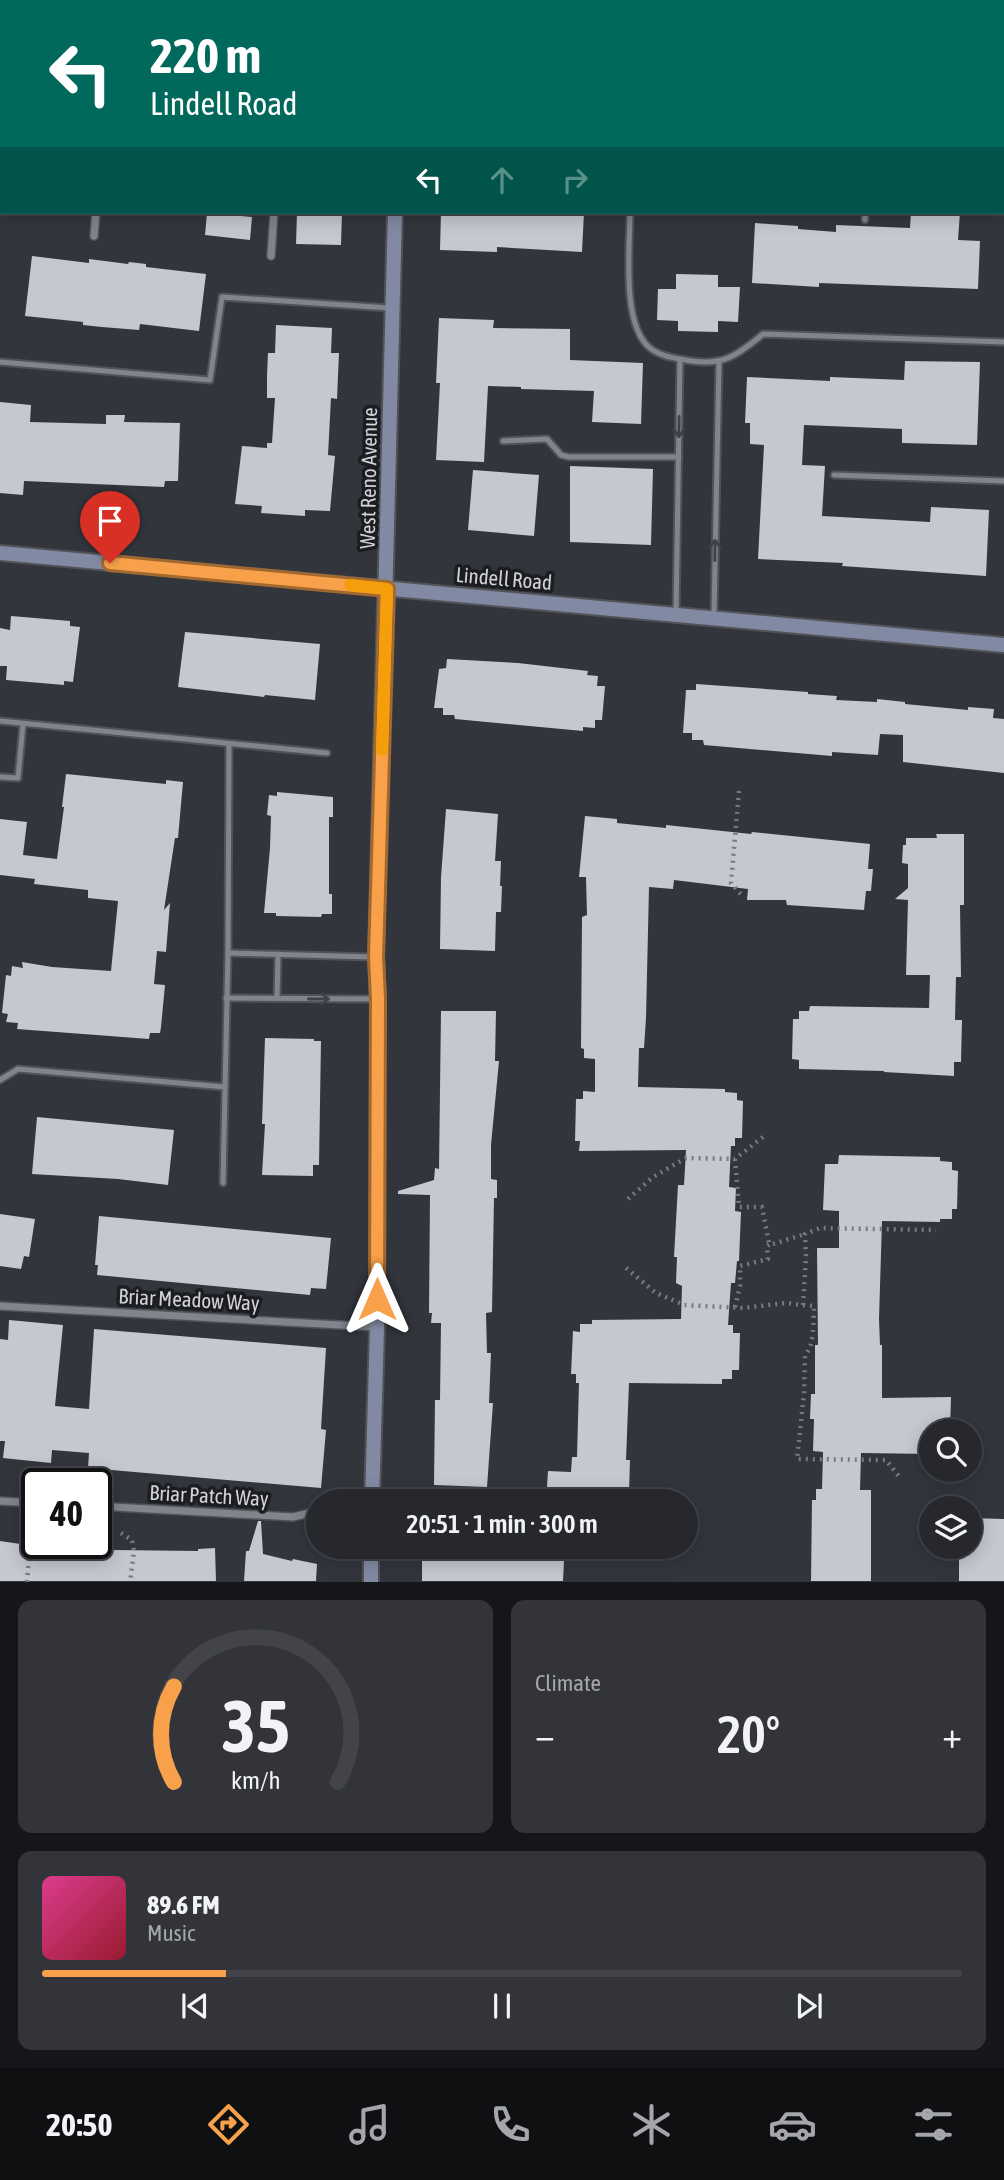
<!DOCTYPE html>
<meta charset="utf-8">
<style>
:root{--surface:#26282e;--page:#32343a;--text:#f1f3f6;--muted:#a4a6aa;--line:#42444a;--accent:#f8a14a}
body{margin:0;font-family:"Asap Condensed",sans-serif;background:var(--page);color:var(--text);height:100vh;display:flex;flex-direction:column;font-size:26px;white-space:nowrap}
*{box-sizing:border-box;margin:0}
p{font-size:23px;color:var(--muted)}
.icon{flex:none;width:38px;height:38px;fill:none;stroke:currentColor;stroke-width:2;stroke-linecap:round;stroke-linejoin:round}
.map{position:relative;height:1582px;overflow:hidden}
.details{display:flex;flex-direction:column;gap:18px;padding:18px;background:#151619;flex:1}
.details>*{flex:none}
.top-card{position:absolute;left:0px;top:0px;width:1004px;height:214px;box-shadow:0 4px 18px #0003,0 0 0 2px var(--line);background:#00695c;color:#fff;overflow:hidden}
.fabs{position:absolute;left:919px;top:1419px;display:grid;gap:14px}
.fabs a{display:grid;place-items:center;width:63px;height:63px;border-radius:50%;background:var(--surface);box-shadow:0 4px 18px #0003,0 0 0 2px var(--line);font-size:35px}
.speed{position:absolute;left:21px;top:1468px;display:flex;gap:14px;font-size:35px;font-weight:700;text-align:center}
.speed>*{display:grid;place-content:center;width:91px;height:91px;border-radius:50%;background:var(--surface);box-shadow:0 4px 18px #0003,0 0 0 2px var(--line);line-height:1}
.speed .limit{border:4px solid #111;border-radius:10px;background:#fff;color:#111}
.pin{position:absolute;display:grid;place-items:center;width:60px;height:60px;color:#fff;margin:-72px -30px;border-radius:50% 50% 50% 0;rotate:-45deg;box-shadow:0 0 7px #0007}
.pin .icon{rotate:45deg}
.me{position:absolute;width:77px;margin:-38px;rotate:0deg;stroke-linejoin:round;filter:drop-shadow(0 0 5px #0008)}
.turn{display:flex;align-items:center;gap:24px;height:147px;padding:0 35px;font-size:32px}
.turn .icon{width:91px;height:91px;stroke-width:2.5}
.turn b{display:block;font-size:49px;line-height:60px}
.lanes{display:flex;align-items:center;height:66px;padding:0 35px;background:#0003;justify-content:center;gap:35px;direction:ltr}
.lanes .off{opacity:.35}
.big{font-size:52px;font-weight:600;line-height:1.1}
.details .widget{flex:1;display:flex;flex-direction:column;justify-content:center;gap:10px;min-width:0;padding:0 24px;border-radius:14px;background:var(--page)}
.details .dial{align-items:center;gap:0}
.dial svg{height:182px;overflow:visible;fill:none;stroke:var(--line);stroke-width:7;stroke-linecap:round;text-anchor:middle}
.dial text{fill:var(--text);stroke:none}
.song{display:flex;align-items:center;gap:21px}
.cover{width:84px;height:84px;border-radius:10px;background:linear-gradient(135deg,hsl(330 70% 55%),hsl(350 70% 35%))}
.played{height:7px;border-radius:4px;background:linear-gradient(90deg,var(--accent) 20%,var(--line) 20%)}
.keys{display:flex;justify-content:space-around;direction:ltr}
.heat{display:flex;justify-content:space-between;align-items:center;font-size:38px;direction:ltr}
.details .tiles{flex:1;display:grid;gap:18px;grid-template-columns:1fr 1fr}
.widget:last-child{grid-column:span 2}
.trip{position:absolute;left:306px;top:1489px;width:392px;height:70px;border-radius:35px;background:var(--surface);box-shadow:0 4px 18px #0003,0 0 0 2px var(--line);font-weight:600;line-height:70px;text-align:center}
.tabs{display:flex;height:112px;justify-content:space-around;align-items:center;background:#0f1012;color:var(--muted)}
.tabs .icon{width:49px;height:49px}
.tabs .current{color:var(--accent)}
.tabs b{font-size:32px;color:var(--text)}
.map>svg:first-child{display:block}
</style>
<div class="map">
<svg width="1004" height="1582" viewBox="0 0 1004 1582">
<rect width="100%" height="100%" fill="#33353d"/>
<!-- building -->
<g fill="#c5c7d1">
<path d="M 297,212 L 342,212 L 341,245 L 296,244 Z"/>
<path d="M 441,212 L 584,212 L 582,252 L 497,247 L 497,252 L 440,250 Z"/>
<path d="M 911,212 L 960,212 L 958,240 L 980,241 L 978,289 L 819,283 L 819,287 L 752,283 L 755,223 L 798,226 L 798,229 L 836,232 L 836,225 L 910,228 Z"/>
<path d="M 207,213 L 252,217 L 250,240 L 205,235 Z"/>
<path d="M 32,256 L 89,263 L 89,259 L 128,264 L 129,262 L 146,264 L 146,267 L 206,274 L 199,331 L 140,324 L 139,330 L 102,327 L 83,325 L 83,322 L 25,316 Z"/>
<path d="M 676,274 L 718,275 L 718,287 L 740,287 L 738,322 L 718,321 L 718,332 L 678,331 L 678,321 L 657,320 L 658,289 L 676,289 Z"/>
<path d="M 439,318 L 494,320 L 493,328 L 570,329 L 570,360 L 643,363 L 641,424 L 592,422 L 594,391 L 521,389 L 521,387 L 488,386 L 484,462 L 436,460 L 440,383 L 436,383 Z"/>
<path d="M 276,325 L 332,328 L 331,353 L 339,353 L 337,399 L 331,398 L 328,455 L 335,456 L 330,511 L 305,510 L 305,516 L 261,513 L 262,506 L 235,504 L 242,446 L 267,448 L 267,443 L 272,443 L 275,398 L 267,398 L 267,376 L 268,353 L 275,353 Z"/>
<path d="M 905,361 L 980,362 L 977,445 L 902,443 L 902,429 L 804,425 L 802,465 L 825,466 L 822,516 L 930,522 L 931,507 L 989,510 L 986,576 L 842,566 L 843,563 L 758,559 L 764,445 L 750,444 L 750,423 L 745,423 L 747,377 L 830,381 L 830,377 L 904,380 Z"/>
<path d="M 0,402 L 31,405 L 30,422 L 106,424 L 106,415 L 125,415 L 124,422 L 180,423 L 178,481 L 165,481 L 164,487 L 24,481 L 23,495 L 0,493 Z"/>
<path d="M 570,466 L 653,469 L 651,545 L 570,542 Z"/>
<path d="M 473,470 L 539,475 L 534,536 L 468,530 Z"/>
<path d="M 11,616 L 70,621 L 70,626 L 80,627 L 73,682 L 64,681 L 64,685 L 6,680 L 7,666 L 0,666 L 0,628 L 10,630 Z"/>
<path d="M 185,632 L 320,644 L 315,700 L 265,695 L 264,697 L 178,687 Z"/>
<path d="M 447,659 L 518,663 L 588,671 L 587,675 L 598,676 L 597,686 L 605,686 L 602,720 L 595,720 L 595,728 L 583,727 L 583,731 L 455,719 L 454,715 L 443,715 L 443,708 L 434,708 L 439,669 L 446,668 Z"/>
<path d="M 696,684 L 808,692 L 808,694 L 837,696 L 836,700 L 877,702 L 877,699 L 905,702 L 905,704 L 968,710 L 968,707 L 994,709 L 993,718 L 1004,719 L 1004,773 L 903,762 L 903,735 L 880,734 L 878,755 L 832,752 L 832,756 L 704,745 L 703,740 L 692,740 L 692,733 L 683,733 L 686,690 L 696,690 Z"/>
<path d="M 66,774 L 166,784 L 166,780 L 183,782 L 178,838 L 175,838 L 164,910 L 170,903 L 166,952 L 157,951 L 154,984 L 165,985 L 161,1027 L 160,1033 L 150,1033 L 149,1039 L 17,1029 L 18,1023 L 6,1022 L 8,1014 L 2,1013 L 6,975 L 11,976 L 12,966 L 23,968 L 22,962 L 52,967 L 111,971 L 118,901 L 88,898 L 88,890 L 34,884 L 35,879 L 0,875 L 0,819 L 27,822 L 23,855 L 57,859 L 64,807 L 62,807 Z"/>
<path d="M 277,792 L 333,797 L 333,817 L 329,817 L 329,894 L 332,894 L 332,914 L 322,914 L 321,917 L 276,916 L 276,913 L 264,913 L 270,848 L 271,816 L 267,815 L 269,795 L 277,796 Z"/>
<path d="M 446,809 L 498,814 L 495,861 L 501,861 L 500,886 L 502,886 L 501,912 L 496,912 L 495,951 L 440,949 L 441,877 Z"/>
<path d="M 585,816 L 617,819 L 617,823 L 666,828 L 666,825 L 751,834 L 752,832 L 870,844 L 868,869 L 873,869 L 871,891 L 866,891 L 864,910 L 787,905 L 786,900 L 747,900 L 748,889 L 674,880 L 673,889 L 649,887 L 646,1018 L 644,1048 L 639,1048 L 638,1087 L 725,1089 L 725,1092 L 737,1093 L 737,1100 L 743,1101 L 742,1138 L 735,1138 L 735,1146 L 731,1146 L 729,1187 L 736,1188 L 735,1211 L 741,1212 L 739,1261 L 737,1261 L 735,1283 L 731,1283 L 728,1325 L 733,1325 L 733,1333 L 740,1333 L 739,1370 L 732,1370 L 732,1379 L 722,1379 L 722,1384 L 629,1383 L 626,1460 L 630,1460 L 629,1493 L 625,1493 L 625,1502 L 546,1502 L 548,1471 L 571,1472 L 572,1457 L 577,1457 L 579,1383 L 576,1383 L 576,1374 L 571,1374 L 573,1331 L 580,1332 L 580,1324 L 592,1324 L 592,1320 L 681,1319 L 682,1286 L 676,1283 L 677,1257 L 674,1257 L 678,1185 L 684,1185 L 686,1150 L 579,1151 L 580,1141 L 575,1141 L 576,1099 L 583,1099 L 583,1091 L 595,1092 L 595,1059 L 584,1058 L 584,1049 L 581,1048 L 582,917 L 587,915 L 586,877 L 579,877 Z"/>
<path d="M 936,834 L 964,834 L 964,905 L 960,905 L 961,977 L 956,977 L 955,1020 L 962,1020 L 961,1062 L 954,1062 L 954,1076 L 884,1072 L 884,1071 L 799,1069 L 799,1060 L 792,1059 L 793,1019 L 799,1019 L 799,1011 L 809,1011 L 810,1006 L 929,1008 L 930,975 L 906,975 L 908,900 L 895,899 L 908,888 L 908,864 L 902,863 L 903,845 L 906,845 L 906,838 L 937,838 Z"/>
<path d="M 441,1011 L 496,1011 L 495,1061 L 499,1061 L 491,1145 L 491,1179 L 497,1180 L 497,1198 L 494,1198 L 492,1312 L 486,1313 L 487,1353 L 491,1353 L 489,1403 L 493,1403 L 487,1487 L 434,1485 L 435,1400 L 440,1400 L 441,1323 L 431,1323 L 432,1313 L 429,1313 L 430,1195 L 398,1194 L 398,1191 L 434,1180 L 435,1168 L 439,1169 Z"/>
<path d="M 265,1038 L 314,1039 L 314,1041 L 321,1041 L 319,1165 L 313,1165 L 313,1176 L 262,1175 L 265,1124 L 262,1124 Z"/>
<path d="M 37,1117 L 174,1130 L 168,1185 L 118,1179 L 32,1174 Z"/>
<path d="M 839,1155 L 940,1157 L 940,1161 L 952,1162 L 952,1170 L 958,1171 L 957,1209 L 952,1209 L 952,1219 L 940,1219 L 940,1222 L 882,1221 L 879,1319 L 880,1345 L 882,1345 L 882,1398 L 951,1397 L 950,1432 L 931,1432 L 931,1454 L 861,1453 L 860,1490 L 871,1490 L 871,1581 L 811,1581 L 812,1500 L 816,1500 L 816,1489 L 822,1489 L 823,1452 L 813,1451 L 814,1419 L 810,1419 L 811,1394 L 815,1394 L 815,1345 L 818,1345 L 817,1248 L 839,1248 L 839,1211 L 823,1210 L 825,1164 L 838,1164 Z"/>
<path d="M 0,1214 L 35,1219 L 29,1257 L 24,1256 L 21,1269 L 0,1266 Z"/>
<path d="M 99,1216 L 331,1238 L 326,1289 L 311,1288 L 310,1295 L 97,1275 L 98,1265 L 95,1265 Z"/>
<path d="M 9,1320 L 63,1325 L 55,1406 L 89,1409 L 94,1329 L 326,1348 L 321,1429 L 326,1430 L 321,1488 L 88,1468 L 89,1453 L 52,1450 L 51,1463 L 3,1458 L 5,1441 L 0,1441 L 0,1339 L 8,1340 Z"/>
<path d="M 970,1518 L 1004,1519 L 1004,1581 L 959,1581 L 959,1547 L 970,1547 Z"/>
<path d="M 258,1521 L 261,1521 L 263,1554 L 292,1561 L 293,1559 L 317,1564 L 316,1581 L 244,1581 L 246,1551 L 249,1551 Z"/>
<path d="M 96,1539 L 114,1540 L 113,1550 L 198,1551 L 198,1549 L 215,1548 L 216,1581 L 0,1581 L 0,1541 L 41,1547 L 41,1544 L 96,1544 Z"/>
<path d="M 432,1547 L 479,1547 L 479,1550 L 518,1552 L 518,1559 L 564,1561 L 563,1581 L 422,1581 L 422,1558 L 432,1558 Z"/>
</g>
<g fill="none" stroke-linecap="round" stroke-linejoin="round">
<defs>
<g id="lane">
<path d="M 401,1 L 415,2"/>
<path d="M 1003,45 L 1004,46"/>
<path d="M 630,212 C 630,246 621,325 650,348 C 660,356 674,358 685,360 C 722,367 737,356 763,334 L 1004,342"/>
<path d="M 865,220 L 865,212"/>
<path d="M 0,362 L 210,380 L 222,297 L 390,308"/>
<path d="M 503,441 L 547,439 L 561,455 L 569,457 L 679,457"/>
<path d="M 834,475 L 1004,481"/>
<path d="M 676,615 L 680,359"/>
<path d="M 714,615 L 719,361"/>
<path d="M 0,721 L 327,753"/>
<path d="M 0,777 L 18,778 L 23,724"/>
<path d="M 228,953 L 373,957"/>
<path d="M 226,998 L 377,999"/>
<path d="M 277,998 L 278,954"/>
<path d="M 0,1080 L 18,1069 L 225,1087"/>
<path d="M 223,1183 L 228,953 L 229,744"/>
</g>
<g id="street">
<path d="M 0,42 L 2,42"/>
<path d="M 94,236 L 96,212"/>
<path d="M 271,256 L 274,212"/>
<path d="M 0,1306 L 377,1327"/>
<path d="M 0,1501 L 37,1503"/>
<path d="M 360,1502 L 372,1499"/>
<path d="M 96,1506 L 293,1517 L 318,1511"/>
</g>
<g id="secondary">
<path d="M 398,0 L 398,2"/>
<path d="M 0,553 L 1004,645"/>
<path d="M 372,1502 L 377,1327 L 378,999 L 376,957 L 395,212"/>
<path d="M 371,1582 L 371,1547"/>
</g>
</defs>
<!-- lane casing -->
<use href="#lane" stroke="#525359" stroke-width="9"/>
<!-- street casing -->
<use href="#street" stroke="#525359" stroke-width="10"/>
<!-- secondary casing -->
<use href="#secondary" stroke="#525359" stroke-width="18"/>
<!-- path -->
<g stroke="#787a81" stroke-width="4.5" stroke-dasharray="2 5" stroke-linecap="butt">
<path d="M 739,791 L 731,883 L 744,898"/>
<path d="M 735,1159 L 739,1207 L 762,1207 L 769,1243 L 773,1244 L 805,1234"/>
<path d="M 628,1199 L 653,1177 L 686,1158 L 735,1159 L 763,1137"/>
<path d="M 626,1268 L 656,1293 L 684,1305 L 743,1308 L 786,1303 L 803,1305 L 806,1256 L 805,1234 L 820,1228 L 936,1230"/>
<path d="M 803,1305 L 814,1306 C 813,1321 815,1345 805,1355 L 804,1394 L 797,1459 L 886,1460 L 901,1479"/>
<path d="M 735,1307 L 740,1286 L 740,1266 L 768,1259 L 767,1246 L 770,1244"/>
<path d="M 121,1533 L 132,1540 L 134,1551 L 130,1582"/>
<path d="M 27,1582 L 31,1531"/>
</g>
<!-- lane -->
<use href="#lane" stroke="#81848d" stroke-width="5"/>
<!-- street -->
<use href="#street" stroke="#81848d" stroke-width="7"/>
<!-- secondary -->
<use href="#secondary" stroke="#828aa3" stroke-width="14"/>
</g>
<!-- one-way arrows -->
<defs><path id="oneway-shaft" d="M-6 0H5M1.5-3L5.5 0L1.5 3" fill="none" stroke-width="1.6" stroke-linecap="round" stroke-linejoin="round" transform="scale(1.75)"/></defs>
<g stroke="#3f4146">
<use href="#oneway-shaft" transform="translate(679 427) rotate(91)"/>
<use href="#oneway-shaft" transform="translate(715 550) rotate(-89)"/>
<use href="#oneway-shaft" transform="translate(319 999)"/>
</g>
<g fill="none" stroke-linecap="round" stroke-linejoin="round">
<defs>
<path id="route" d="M 110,563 L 387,589 L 376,957 L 378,999 L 377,1299"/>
</defs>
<!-- route casing -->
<use href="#route" stroke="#a16930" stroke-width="18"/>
<!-- route -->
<use href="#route" stroke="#f8a14a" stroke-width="12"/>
<!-- slow -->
<path stroke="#f59e0b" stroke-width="12" d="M 350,585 L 387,589 L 382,750"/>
</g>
<g text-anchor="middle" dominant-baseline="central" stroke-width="7" stroke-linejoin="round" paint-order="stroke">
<!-- street labels -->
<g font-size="21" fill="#d1d2d7" stroke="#1c1d20">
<text transform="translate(368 478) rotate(-89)">West Reno Avenue</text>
<text transform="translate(504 578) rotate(5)">Lindell Road</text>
<text transform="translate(189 1299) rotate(3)">Briar Meadow Way</text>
<text transform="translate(209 1495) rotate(3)">Briar Patch Way</text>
</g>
</g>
</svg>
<div class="fabs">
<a><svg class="icon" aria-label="search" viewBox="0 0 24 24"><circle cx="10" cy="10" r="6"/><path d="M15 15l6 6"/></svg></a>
<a><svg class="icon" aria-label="layers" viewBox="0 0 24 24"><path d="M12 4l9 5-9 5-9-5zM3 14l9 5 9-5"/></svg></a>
</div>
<div class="speed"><div class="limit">40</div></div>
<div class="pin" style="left:110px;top:563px;background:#d93025"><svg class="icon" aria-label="arrive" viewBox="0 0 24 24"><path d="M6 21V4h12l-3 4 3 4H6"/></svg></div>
<svg class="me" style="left:377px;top:1299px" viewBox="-20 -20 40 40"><path d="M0-17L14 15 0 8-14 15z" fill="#f8a14a" stroke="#fff" stroke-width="4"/></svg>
<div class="trip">20:51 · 1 min · 300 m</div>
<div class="top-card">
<div class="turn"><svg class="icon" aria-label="left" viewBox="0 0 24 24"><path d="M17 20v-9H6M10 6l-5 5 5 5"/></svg><div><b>220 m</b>Lindell Road</div></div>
<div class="lanes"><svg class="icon" aria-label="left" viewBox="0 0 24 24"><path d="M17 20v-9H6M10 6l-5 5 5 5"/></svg><svg class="icon off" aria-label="ahead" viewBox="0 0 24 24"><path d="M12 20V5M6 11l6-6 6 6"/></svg><svg class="icon off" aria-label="right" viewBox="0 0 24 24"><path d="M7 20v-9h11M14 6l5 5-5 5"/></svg></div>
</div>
</div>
<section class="details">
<div class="tiles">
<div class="widget dial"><svg viewBox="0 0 100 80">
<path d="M14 69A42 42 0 1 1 86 69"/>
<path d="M14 69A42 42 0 0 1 14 27" stroke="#f8a14a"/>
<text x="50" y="56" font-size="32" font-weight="700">35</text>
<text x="50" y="72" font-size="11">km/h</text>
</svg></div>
<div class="widget"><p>Climate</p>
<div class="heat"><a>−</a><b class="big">20°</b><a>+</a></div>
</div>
<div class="widget">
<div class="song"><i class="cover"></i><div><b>89.6 FM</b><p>Music</p></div></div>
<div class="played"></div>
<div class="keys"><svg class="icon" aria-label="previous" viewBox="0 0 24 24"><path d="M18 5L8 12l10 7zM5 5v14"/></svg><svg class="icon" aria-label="pause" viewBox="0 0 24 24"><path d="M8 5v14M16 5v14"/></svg><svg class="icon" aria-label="next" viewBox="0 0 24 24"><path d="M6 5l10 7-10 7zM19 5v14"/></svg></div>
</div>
</div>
</section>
<nav class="tabs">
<b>20:50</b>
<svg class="icon current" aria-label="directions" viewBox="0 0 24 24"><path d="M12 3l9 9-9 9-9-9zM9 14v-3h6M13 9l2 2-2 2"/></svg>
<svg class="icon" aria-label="music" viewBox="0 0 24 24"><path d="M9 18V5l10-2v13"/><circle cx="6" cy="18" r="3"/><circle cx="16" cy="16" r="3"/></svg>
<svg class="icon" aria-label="phone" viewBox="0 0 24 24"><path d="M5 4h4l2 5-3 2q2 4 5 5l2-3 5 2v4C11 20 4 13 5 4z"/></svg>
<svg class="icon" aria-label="climate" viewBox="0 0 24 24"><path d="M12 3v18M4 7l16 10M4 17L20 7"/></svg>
<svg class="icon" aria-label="car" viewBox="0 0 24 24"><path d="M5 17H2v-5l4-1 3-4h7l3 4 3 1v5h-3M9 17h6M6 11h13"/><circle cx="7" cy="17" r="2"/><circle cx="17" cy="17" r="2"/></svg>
<svg class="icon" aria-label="filters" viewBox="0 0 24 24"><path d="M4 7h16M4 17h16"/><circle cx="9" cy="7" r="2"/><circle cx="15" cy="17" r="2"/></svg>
</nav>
